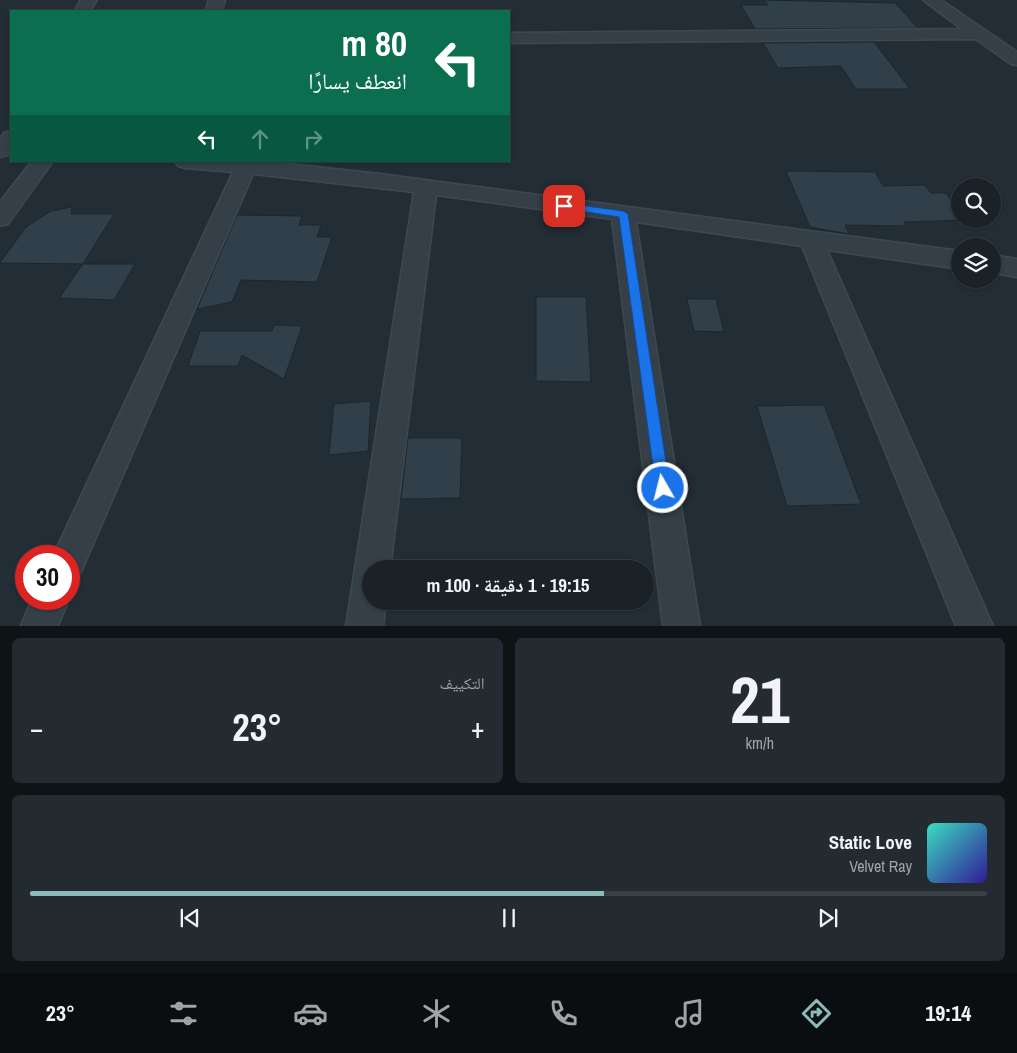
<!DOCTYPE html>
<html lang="ar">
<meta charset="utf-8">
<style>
:root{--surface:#1a2228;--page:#232a30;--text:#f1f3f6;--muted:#9fa4a8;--line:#383f45;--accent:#8bbbb9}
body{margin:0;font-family:"Archivo Narrow","Noto Naskh Arabic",sans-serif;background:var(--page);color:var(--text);direction:rtl;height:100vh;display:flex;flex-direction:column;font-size:19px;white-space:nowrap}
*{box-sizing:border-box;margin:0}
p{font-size:16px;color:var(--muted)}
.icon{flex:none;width:28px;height:28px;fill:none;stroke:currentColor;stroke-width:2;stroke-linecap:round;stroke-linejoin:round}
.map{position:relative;height:626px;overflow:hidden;direction:ltr}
.details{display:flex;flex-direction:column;gap:12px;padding:12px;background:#0e1316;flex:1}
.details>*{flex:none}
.guide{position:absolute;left:10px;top:10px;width:500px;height:152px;border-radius:0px;box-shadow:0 1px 4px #0004,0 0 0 1px var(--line);direction:rtl;background:#0b6e4f;color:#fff;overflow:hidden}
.buttons{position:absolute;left:951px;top:178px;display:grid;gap:10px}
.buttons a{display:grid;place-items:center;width:50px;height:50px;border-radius:50%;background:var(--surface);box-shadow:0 1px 4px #0004,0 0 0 1px var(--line);font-size:25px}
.speed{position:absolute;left:15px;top:545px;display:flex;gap:10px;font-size:25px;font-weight:700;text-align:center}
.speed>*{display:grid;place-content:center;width:65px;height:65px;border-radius:50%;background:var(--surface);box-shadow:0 1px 4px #0004,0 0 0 1px var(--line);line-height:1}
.speed .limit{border:8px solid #d22;background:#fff;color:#111}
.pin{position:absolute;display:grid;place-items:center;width:42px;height:42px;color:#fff;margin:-21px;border-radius:10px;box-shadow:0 2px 8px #0006}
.me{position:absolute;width:55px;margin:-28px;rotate:352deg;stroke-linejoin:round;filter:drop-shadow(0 0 4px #0008)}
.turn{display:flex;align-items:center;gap:18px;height:105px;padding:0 20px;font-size:22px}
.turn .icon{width:65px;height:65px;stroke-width:2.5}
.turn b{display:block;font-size:35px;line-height:42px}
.lanes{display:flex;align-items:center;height:48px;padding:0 20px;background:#0003;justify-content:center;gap:25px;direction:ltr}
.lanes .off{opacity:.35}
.big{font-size:38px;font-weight:700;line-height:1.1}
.details .widget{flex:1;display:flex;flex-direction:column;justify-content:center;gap:8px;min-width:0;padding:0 18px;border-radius:8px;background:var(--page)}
.details .dial{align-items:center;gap:0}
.dial b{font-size:65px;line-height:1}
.song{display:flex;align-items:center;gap:15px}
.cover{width:60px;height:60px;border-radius:8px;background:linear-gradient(135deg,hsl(170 70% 55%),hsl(250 70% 35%))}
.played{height:5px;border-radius:2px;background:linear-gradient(90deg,var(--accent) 60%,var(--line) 60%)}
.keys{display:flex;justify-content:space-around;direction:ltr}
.heat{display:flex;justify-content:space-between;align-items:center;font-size:28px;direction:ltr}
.details .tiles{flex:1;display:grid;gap:12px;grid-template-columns:1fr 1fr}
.widget:last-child{grid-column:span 2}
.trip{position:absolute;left:362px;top:560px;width:292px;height:50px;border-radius:25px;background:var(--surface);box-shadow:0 1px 4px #0004,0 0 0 1px var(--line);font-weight:700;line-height:50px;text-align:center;direction:rtl}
.dock{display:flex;height:80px;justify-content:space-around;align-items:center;background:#0a0e10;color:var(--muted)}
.dock .icon{width:35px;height:35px}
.dock .active{color:var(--accent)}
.dock b{font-size:22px;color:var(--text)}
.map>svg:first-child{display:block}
</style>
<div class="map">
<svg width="1017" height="626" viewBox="0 0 1017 626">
<rect width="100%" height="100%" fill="#222d36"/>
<!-- building -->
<g fill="#313f4a" stroke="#1d262d">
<path d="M 764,0 L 895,3 L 918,28 L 755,29 L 741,5 L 768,5 Z"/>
<path d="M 874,42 L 910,89 L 856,89 L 841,66 L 778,68 L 763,43 Z"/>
<path d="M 786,171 L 875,172 L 883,186 L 925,185 L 931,193 L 946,193 L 960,213 L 960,219 L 965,220 L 904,222 L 907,226 L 845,225 L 849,234 L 810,227 Z"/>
<path d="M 72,207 L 71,214 L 114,214 L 83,264 L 0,263 L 26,227 L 51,211 Z"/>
<path d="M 237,215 L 302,216 L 299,225 L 321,225 L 317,237 L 332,237 L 317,282 L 241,280 L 232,302 L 197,309 Z"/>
<path d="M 83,264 L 135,264 L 114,300 L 59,298 Z"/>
<path d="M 536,297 L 586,297 L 591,382 L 536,381 Z"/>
<path d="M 687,299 L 716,299 L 724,332 L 694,331 Z"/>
<path d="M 274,325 L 302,326 L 284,379 L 242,355 L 238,366 L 188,366 L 200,331 L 272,331 Z"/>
<path d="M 371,401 L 368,451 L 329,455 L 334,404 Z"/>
<path d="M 824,405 L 861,504 L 787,506 L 757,406 Z"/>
<path d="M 408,438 L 462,438 L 460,498 L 401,499 Z"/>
</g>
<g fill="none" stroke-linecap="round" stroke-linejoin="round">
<defs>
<g id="minor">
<path d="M 81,0 L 97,0 L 90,11 L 74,11 Z"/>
<path d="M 209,0 L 225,0 L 222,11 L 206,11 Z"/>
<path d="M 923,0 L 941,0 L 1017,52 L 1017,65 L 1011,64 L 976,39 L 509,43 L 509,33 L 962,29 Z"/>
<path d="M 11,131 L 11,154 L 0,157 L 0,139 L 4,133 Z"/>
<path d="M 32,161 L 53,161 L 8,224 L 0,226 L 0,202 Z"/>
<path d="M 175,161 L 261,161 L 380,174 L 960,251 L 960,269 L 827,250 L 993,626 L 956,626 L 802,246 L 636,222 L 700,626 L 663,626 L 612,219 L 436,195 L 390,569 L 371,569 L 371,601 L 386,601 L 383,626 L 346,626 L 414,192 L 253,174 L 81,572 L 69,577 L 69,556 L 53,556 L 233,172 L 185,168 L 178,166 Z"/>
<path d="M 992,255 L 1017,259 L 1017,277 L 992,273 Z"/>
<path d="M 69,598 L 69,599 L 58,626 L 21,626 L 32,599 Z"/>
</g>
</defs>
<!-- minor casing -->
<use href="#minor" stroke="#3e4850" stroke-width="3"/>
<!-- minor -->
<use href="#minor" fill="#353f47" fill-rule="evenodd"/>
</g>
<!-- route -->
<path fill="#1a73e8" stroke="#114b97" d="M 564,203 L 623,211 L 628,214 L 670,488 L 668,493 L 663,495 L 658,493 L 656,488 L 619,217 L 561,208 L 559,206 Z"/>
</svg>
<div class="buttons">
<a><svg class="icon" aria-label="search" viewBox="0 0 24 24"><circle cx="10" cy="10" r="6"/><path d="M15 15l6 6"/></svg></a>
<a><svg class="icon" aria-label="layers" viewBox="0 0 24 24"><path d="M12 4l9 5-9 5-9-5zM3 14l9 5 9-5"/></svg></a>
</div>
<div class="speed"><div class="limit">30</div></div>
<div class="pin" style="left:564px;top:206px;background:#d93025"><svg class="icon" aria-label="arrive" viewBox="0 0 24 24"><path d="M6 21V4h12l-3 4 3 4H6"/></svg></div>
<svg class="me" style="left:663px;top:488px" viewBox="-20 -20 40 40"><circle r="17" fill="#1a73e8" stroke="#fff" stroke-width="3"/><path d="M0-11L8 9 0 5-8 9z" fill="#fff"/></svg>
<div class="trip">19:15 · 1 دقيقة · 100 m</div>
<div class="guide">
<div class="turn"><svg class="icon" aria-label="left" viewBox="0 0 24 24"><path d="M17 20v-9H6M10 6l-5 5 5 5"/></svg><div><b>80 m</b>انعطف يسارًا</div></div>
<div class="lanes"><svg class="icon" aria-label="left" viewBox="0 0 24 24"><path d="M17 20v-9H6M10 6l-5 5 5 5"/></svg><svg class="icon off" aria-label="ahead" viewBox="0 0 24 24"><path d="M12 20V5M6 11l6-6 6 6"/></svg><svg class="icon off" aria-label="right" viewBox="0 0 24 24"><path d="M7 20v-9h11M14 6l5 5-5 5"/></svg></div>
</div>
</div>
<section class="details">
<div class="tiles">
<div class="widget dial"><b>21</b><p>km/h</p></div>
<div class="widget"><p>التكييف</p>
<div class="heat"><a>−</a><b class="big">23°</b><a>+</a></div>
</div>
<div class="widget">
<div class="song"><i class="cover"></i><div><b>Static Love</b><p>Velvet Ray</p></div></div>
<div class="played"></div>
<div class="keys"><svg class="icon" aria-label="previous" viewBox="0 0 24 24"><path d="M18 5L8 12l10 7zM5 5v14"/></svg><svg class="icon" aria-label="pause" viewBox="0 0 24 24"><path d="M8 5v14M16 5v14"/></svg><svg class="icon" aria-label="next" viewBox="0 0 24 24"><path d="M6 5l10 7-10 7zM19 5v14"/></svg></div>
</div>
</div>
</section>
<nav class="dock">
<b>19:14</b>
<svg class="icon active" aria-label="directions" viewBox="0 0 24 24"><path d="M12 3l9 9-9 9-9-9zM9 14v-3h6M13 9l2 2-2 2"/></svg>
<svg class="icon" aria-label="music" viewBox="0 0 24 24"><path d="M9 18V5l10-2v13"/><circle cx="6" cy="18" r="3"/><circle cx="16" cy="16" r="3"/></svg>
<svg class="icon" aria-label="phone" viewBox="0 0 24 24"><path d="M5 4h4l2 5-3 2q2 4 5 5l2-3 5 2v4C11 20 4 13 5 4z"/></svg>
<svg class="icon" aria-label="climate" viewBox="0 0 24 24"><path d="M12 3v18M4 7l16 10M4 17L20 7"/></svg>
<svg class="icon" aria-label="car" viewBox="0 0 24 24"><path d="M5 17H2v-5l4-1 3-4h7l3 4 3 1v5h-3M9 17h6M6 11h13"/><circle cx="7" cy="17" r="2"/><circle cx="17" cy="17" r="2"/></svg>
<svg class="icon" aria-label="filters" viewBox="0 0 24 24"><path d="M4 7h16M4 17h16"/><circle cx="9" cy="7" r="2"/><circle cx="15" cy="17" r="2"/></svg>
<b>23°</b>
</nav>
